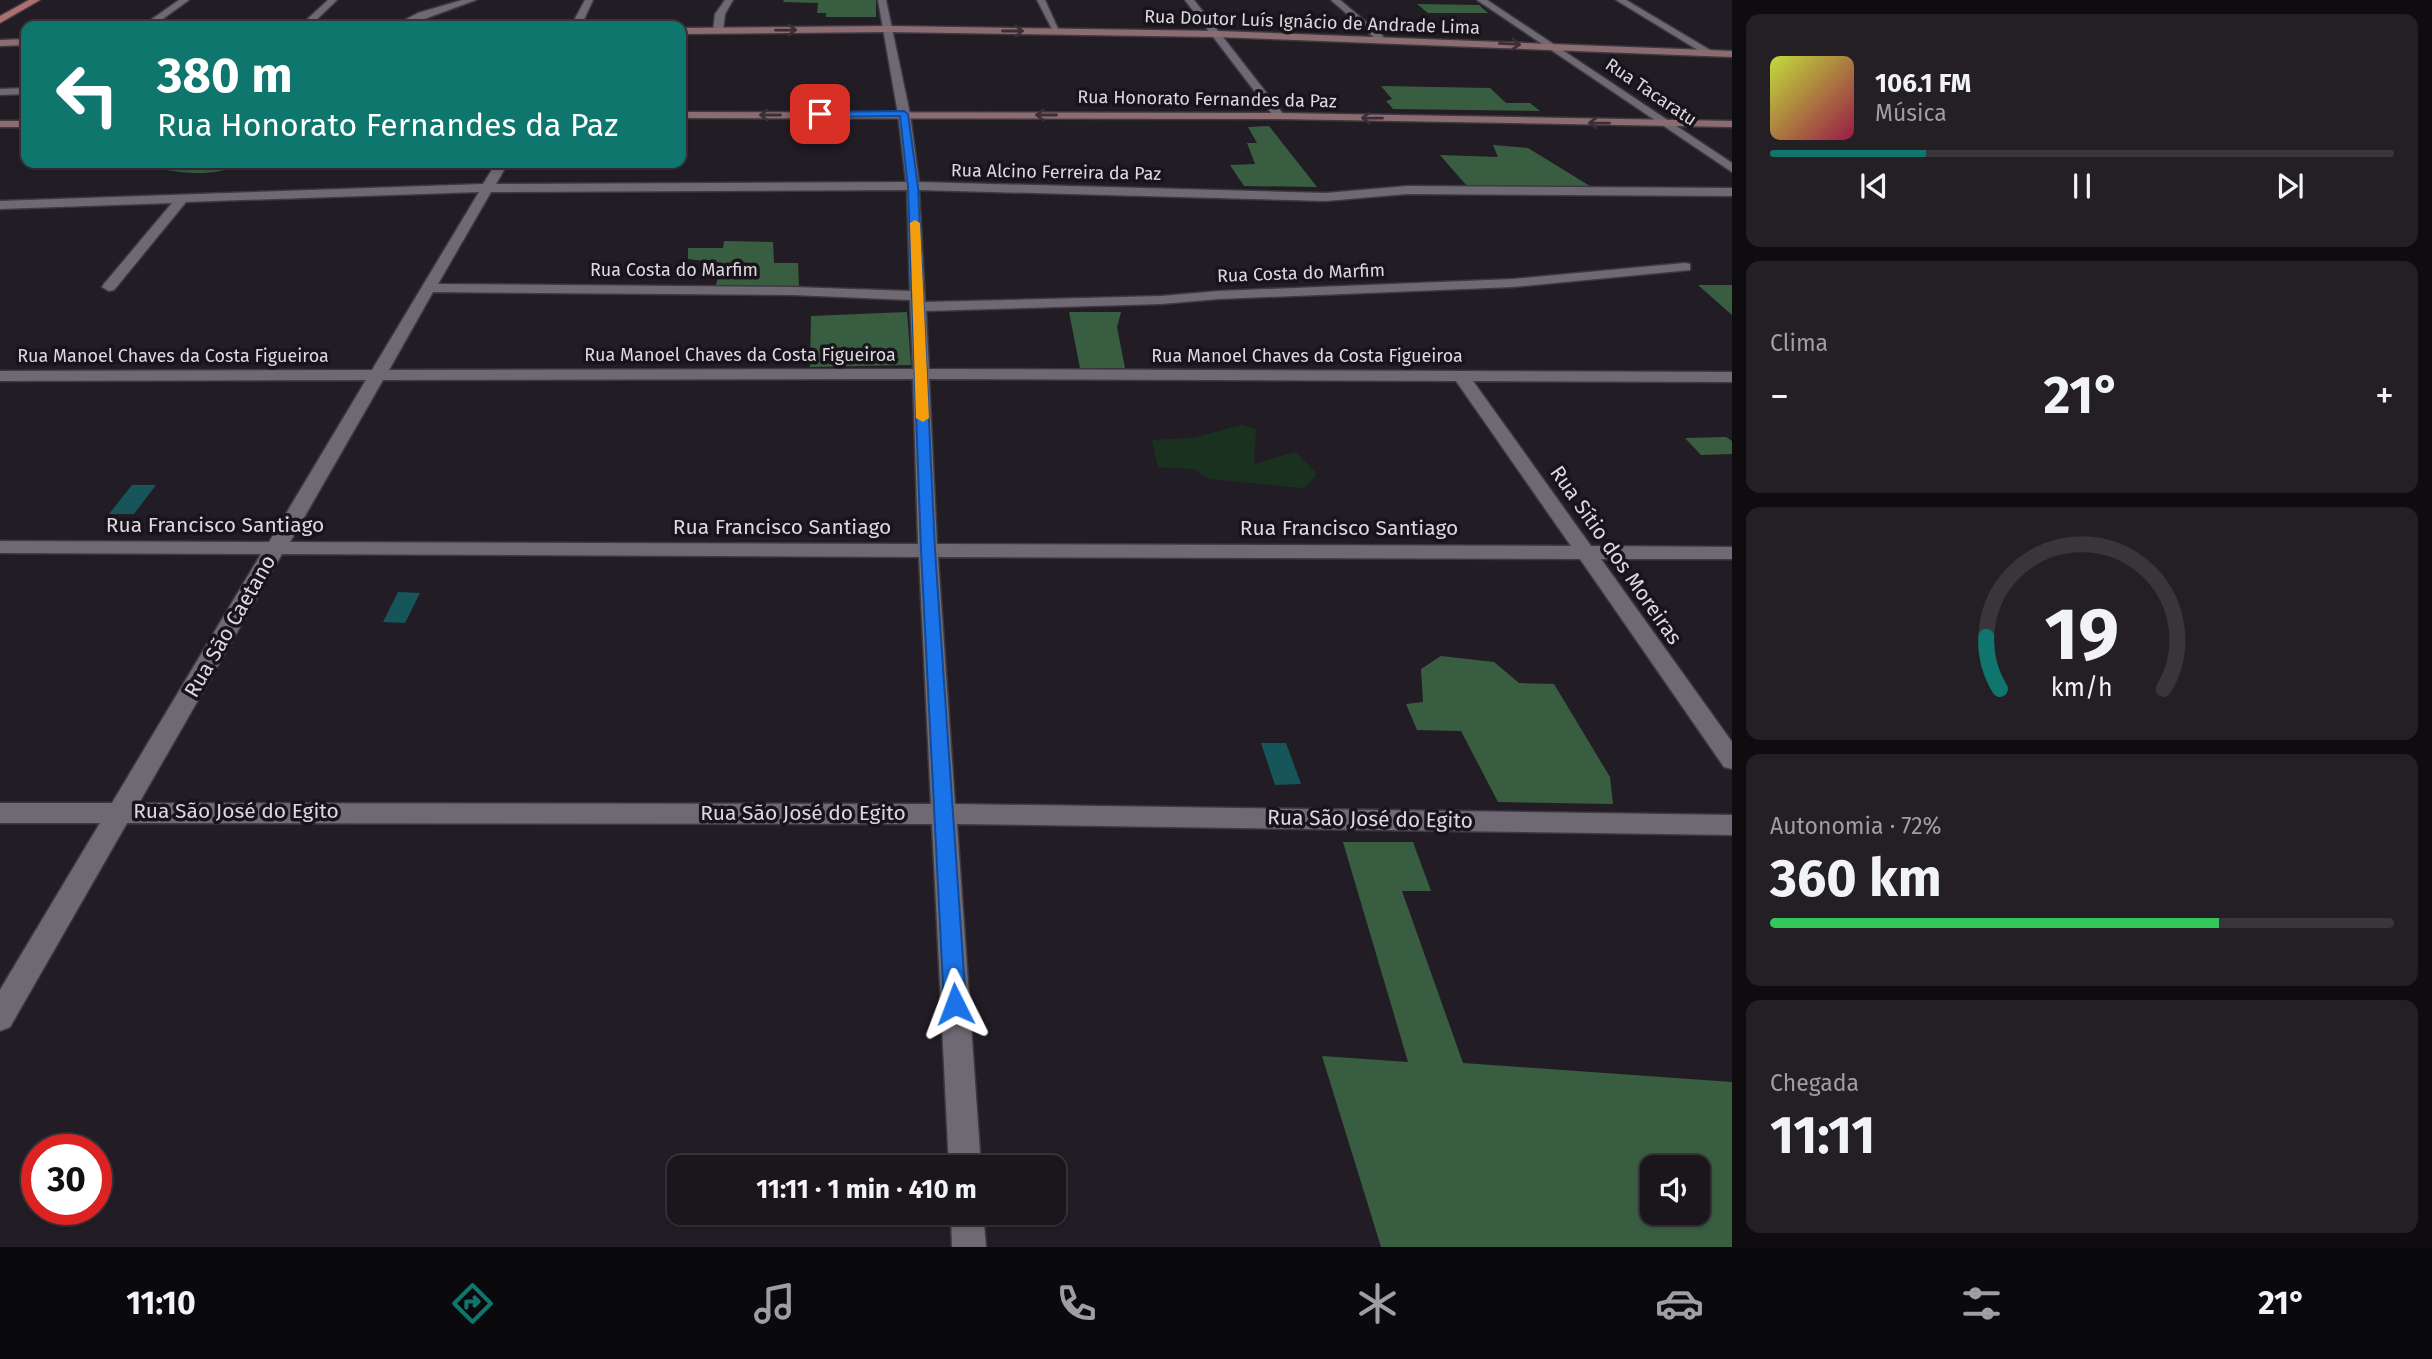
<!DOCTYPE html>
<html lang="pt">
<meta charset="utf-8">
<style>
:root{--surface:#1a161c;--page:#231f25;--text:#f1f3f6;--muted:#9f9fa3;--line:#38353b;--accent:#0f766e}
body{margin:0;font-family:"Fira Sans",sans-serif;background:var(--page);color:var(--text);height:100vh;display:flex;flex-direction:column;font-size:26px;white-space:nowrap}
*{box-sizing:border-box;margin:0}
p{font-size:23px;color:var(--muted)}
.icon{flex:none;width:38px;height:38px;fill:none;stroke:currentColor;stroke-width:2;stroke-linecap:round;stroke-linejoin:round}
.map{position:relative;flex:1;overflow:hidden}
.sheet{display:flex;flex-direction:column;gap:14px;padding:14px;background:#0e0c0f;width:700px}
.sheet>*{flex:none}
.guide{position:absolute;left:21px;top:21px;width:665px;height:147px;border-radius:14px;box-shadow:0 2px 5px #0004,0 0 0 2px var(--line);background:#0f766e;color:#fff;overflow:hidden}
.buttons{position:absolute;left:1640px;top:1155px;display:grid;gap:14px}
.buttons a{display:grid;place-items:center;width:70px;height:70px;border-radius:14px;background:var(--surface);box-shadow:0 2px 5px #0004,0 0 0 2px var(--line);font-size:35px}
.speed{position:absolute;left:21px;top:1134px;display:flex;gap:14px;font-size:35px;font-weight:700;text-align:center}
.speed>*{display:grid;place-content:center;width:91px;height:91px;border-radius:50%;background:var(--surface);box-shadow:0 2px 5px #0004,0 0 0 2px var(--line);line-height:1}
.speed .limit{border:10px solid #d22;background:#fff;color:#111}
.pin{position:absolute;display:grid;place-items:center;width:60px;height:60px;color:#fff;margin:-30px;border-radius:14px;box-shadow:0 4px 10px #0006}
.me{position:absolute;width:77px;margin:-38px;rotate:357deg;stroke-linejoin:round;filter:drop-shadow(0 0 5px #0008)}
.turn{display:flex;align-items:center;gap:24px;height:147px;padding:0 21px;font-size:32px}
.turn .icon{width:91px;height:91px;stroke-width:2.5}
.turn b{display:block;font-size:49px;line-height:60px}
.big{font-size:52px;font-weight:700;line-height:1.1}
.sheet .widget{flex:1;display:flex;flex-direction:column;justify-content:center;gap:10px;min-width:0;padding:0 24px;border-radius:14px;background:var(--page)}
.sheet .dial{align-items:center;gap:0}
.dial svg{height:182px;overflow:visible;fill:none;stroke:var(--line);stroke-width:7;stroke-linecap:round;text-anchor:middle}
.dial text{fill:var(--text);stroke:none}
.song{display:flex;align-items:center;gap:21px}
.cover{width:84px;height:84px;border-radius:10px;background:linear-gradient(135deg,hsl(70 70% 55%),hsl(340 70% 35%))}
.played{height:7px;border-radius:4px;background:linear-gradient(90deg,var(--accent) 25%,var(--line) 25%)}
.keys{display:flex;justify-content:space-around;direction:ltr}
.heat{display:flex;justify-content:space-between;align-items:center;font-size:38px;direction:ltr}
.charge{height:10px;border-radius:5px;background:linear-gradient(90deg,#34c759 72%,var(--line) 0)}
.trip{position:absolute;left:667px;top:1155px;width:399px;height:70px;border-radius:14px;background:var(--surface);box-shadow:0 2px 5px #0004,0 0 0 2px var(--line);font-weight:700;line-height:70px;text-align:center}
.menu{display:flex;height:112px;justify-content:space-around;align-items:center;background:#0a090b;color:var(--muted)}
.menu .icon{width:49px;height:49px}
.menu .selected{color:var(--accent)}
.menu b{font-size:32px;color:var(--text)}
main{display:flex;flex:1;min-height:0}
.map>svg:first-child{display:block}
</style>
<main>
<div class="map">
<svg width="1732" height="1247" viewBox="0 0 1732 1247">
<rect width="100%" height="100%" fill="#221d25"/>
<!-- green -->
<path fill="#1b3120" d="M 1241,425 L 1256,429 L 1254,464 L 1295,452 L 1317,474 L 1304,488 L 1210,479 L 1193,469 L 1158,467 L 1152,440 L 1193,438 Z"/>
<!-- forest -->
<g fill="#395d41" fill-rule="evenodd">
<path d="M 784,0 L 876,0 L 876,17 L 826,17 L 826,13 L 817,13 L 818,3 L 783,2 Z"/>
<path d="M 1417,4 L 1479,5 L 1488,13 L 1428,13 Z"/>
<path d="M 1381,86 L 1490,88 L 1506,103 L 1530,103 L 1540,111 L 1393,109 L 1386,101 L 1392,99 Z"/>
<path d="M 1269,126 L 1317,187 L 1244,186 L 1230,165 L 1255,164 L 1247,143 L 1257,143 L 1248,127 Z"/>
<path d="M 1493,145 L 1528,148 L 1590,186 L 1467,186 L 1440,155 L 1498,157 Z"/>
<path d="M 141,163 L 234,163 L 239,164 C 215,179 167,173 141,163 Z"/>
<path d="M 724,241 L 773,242 L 774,263 L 798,263 L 799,287 L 716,285 L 722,263 L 688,259 L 688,248 L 723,248 Z"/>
<path d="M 1698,285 L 1732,285 L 1732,315 Z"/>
<path d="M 907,312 L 911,365 L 810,367 L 811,316 Z"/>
<path d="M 1069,312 L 1121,312 L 1117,327 L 1125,368 L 1080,368 Z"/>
<path d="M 1726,437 L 1732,441 L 1732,454 L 1701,455 L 1685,438 Z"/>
<path d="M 1441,656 L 1494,662 L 1519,683 L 1554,684 L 1610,777 L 1613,804 L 1498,802 L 1461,731 L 1417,730 L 1406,704 L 1423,702 L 1421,669 Z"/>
<path d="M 1343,842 L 1413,842 L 1431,891 L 1402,891 L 1463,1063 L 1732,1082 L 1732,1247 L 1381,1247 L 1322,1056 L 1408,1062 ZM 1652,1167 L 1698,1167 L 1698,1213 L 1652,1213 Z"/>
</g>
<!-- water -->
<g fill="#16555a">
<path d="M 132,485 L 156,485 L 134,514 L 109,514 Z"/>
<path d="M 398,592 L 420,593 L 405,623 L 383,622 Z"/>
<path d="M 1261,743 L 1286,743 L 1301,784 L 1275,785 Z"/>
</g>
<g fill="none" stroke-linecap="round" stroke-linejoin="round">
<defs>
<path id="pedestrian" d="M 1685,263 L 1690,264 L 1690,270 L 1513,287 L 1219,299 L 1161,304 L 1154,300 L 1161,296 L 1219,291 L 1513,279 Z"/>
<g id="minor">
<path d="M 179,0 L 189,0 L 153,26 L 142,26 Z"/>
<path d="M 328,0 L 337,0 L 310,26 L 300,26 Z"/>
<path d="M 462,0 L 476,0 L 405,26 L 393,26 L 418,13 Z"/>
<path d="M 585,0 L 593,0 L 581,26 L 571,26 Z"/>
<path d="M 725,0 L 733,0 L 725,14 L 723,31 L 718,34 L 713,31 L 715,14 Z"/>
<path d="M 878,0 L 886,0 L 910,114 L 919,182 L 1326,193 L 1407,186 L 1732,188 L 1732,196 L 1407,194 L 1326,201 L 919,190 L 925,302 L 1161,296 L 1168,300 L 1161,304 L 926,311 L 929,369 L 1732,372 L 1732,382 L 1473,381 L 1591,546 L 1732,547 L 1732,559 L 1601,559 L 1732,742 L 1732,769 L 1724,767 L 1580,559 L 938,557 L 955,804 L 1732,815 L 1732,835 L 957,824 L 981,1167 L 949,1167 L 932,824 L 127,823 L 10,1027 L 0,1031 L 0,990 L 100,823 L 0,823 L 0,803 L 112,803 L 261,554 L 0,553 L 0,541 L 269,542 L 366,380 L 0,381 L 0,371 L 372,370 L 479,192 L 186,202 L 114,290 L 109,291 L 102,287 L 104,284 L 172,203 L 0,209 L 0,201 L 483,184 L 496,163 L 508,163 L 496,184 L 906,182 L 898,114 ZM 907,190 L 910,291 L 793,287 L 438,284 L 491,192 ZM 433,292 L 793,295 L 910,300 L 913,369 L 389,370 ZM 913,379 L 918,544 L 290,542 L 383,380 ZM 929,379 L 1456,381 L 1571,546 L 937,544 ZM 282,554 L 919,557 L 931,804 L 139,803 Z"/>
<path d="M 1037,0 L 1045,0 L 1060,33 L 1054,33 Z"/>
<path d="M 1185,0 L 1194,0 L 1283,114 L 1283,118 L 1275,118 Z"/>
<path d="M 1331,0 L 1340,0 L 1383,36 L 1383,40 L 1377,40 Z"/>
<path d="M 1477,0 L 1487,0 L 1732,163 L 1732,172 Z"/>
<path d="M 1616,0 L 1626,0 L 1715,53 L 1706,55 Z"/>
<path d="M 26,88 L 26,94 L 0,95 L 0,89 Z"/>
<path d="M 951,1213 L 983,1213 L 986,1247 L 952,1247 Z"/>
</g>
<g id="secondary">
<path d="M 888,26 L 1218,31 L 1732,51 L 1732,57 L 1218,37 L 888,32 L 681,34 L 681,28 Z"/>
<path d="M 26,39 L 26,45 L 0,46 L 0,40 Z"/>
<path d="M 681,112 L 1279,113 L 1732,121 L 1732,127 L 1279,119 L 681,118 Z"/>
<rect x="0" y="121" width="26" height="6"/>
</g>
<path id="primary" d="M 29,0 L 40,0 L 0,23 L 0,16 Z"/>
</defs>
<!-- pedestrian casing -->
<use href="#pedestrian" stroke="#3e3940" stroke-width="3"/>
<!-- minor casing -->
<use href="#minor" stroke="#3e3940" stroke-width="3"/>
<!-- secondary casing -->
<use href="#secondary" stroke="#3e3940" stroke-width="3"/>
<!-- primary casing -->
<use href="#primary" stroke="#3e3940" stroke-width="3"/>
<!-- pedestrian -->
<use href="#pedestrian" fill="#6f6973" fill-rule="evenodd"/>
<!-- minor -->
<use href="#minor" fill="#6f6973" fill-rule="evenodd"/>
<!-- secondary -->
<use href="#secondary" fill="#8d6c71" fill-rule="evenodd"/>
<!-- primary -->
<use href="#primary" fill="#ac706f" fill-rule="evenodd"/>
</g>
<!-- one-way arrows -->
<defs><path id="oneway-shaft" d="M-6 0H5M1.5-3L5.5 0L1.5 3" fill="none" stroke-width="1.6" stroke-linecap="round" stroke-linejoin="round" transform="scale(1.75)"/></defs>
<g stroke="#3c2e35">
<use href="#oneway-shaft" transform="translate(786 30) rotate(-1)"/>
<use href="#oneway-shaft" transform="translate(1013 31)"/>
<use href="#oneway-shaft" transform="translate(1510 44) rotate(3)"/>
<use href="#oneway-shaft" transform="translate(770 115) rotate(180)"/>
<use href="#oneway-shaft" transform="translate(1046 115) rotate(-180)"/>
<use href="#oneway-shaft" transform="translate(1372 118) rotate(-179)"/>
<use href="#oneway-shaft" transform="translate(1599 123) rotate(-179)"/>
</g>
<!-- route -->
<path fill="#1a73e8" stroke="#114b97" stroke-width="2" d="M 904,111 L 908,114 L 918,187 L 935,550 L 966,1004 L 963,1011 L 955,1014 L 948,1011 L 944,1004 L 921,550 L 908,187 L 900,116 L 820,117 L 816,114 L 820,112 Z"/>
<!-- slow -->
<path fill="#f59e0b" d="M 915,220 L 920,223 L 929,418 L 923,422 L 916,418 L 910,223 Z"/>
<g text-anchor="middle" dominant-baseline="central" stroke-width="7" stroke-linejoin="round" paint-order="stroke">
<!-- far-street labels -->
<g font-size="18" fill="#dcd8de" stroke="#19141b">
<text transform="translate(1312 22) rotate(2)">Rua Doutor Luís Ignácio de Andrade Lima</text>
<text transform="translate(1651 92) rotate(34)">Rua Tacaratu</text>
<text transform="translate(1207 99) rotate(1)">Rua Honorato Fernandes da Paz</text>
<text transform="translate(1056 172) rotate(1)">Rua Alcino Ferreira da Paz</text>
<text x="674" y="270">Rua Costa do Marfim</text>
<text transform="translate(1301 273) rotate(-2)">Rua Costa do Marfim</text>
<text x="740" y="355">Rua Manoel Chaves da Costa Figueiroa</text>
<text x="173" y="356">Rua Manoel Chaves da Costa Figueiroa</text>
<text x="1307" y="356">Rua Manoel Chaves da Costa Figueiroa</text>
</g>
<!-- street labels -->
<g font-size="21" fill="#dcd8de" stroke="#19141b">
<text x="215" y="525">Rua Francisco Santiago</text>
<text x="782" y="527">Rua Francisco Santiago</text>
<text x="1349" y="528">Rua Francisco Santiago</text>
<text transform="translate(1616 555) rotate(55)">Rua Sítio dos Moreiras</text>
<text transform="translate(230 626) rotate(-60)">Rua São Caetano</text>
<text x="236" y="811">Rua São José do Egito</text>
<text x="803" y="813">Rua São José do Egito</text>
<text transform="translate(1370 819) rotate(1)">Rua São José do Egito</text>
</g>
</g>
</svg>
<div class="buttons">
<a><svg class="icon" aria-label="sound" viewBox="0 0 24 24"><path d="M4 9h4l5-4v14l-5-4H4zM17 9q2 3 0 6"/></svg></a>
</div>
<div class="speed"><div class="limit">30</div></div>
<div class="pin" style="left:820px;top:114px;background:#d93025"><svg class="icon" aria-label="arrive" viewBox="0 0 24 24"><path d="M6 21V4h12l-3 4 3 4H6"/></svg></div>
<svg class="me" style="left:955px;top:1004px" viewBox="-20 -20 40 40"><path d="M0-17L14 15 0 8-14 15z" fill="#1a73e8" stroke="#fff" stroke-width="4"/></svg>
<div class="trip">11:11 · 1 min · 410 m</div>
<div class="guide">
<div class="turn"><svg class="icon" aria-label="left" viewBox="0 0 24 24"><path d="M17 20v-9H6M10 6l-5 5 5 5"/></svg><div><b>380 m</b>Rua Honorato Fernandes da Paz</div></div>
</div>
</div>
<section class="sheet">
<div class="widget">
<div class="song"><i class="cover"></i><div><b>106.1 FM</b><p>Música</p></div></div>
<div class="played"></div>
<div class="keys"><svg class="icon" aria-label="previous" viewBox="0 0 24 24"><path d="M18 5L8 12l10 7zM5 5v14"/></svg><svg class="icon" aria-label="pause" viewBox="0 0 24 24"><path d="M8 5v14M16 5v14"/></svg><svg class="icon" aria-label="next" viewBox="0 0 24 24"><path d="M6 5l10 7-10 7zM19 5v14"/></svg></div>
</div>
<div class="widget"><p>Clima</p>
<div class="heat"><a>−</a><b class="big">21°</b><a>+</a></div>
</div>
<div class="widget dial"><svg viewBox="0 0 100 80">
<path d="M14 69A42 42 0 1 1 86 69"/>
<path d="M14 69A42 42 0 0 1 8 46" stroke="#0f766e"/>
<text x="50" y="56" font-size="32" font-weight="700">19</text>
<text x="50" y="72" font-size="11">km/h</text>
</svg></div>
<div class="widget"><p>Autonomia · 72%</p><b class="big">360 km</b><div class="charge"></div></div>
<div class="widget"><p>Chegada</p><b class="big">11:11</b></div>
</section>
</main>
<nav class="menu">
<b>11:10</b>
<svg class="icon selected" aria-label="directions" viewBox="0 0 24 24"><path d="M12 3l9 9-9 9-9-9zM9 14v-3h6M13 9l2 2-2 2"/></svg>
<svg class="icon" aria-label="music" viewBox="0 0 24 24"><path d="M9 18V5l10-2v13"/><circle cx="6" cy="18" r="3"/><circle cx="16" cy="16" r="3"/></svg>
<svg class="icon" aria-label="phone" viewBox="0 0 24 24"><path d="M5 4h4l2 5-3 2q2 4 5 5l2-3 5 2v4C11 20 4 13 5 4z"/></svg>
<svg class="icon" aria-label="climate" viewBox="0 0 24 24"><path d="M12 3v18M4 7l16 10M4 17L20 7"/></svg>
<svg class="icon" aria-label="car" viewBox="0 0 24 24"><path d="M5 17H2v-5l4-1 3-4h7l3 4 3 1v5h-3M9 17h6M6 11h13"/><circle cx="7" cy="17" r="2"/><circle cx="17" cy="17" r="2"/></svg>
<svg class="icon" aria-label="filters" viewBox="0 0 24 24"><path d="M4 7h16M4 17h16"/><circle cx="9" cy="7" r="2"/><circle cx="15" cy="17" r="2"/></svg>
<b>21°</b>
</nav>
